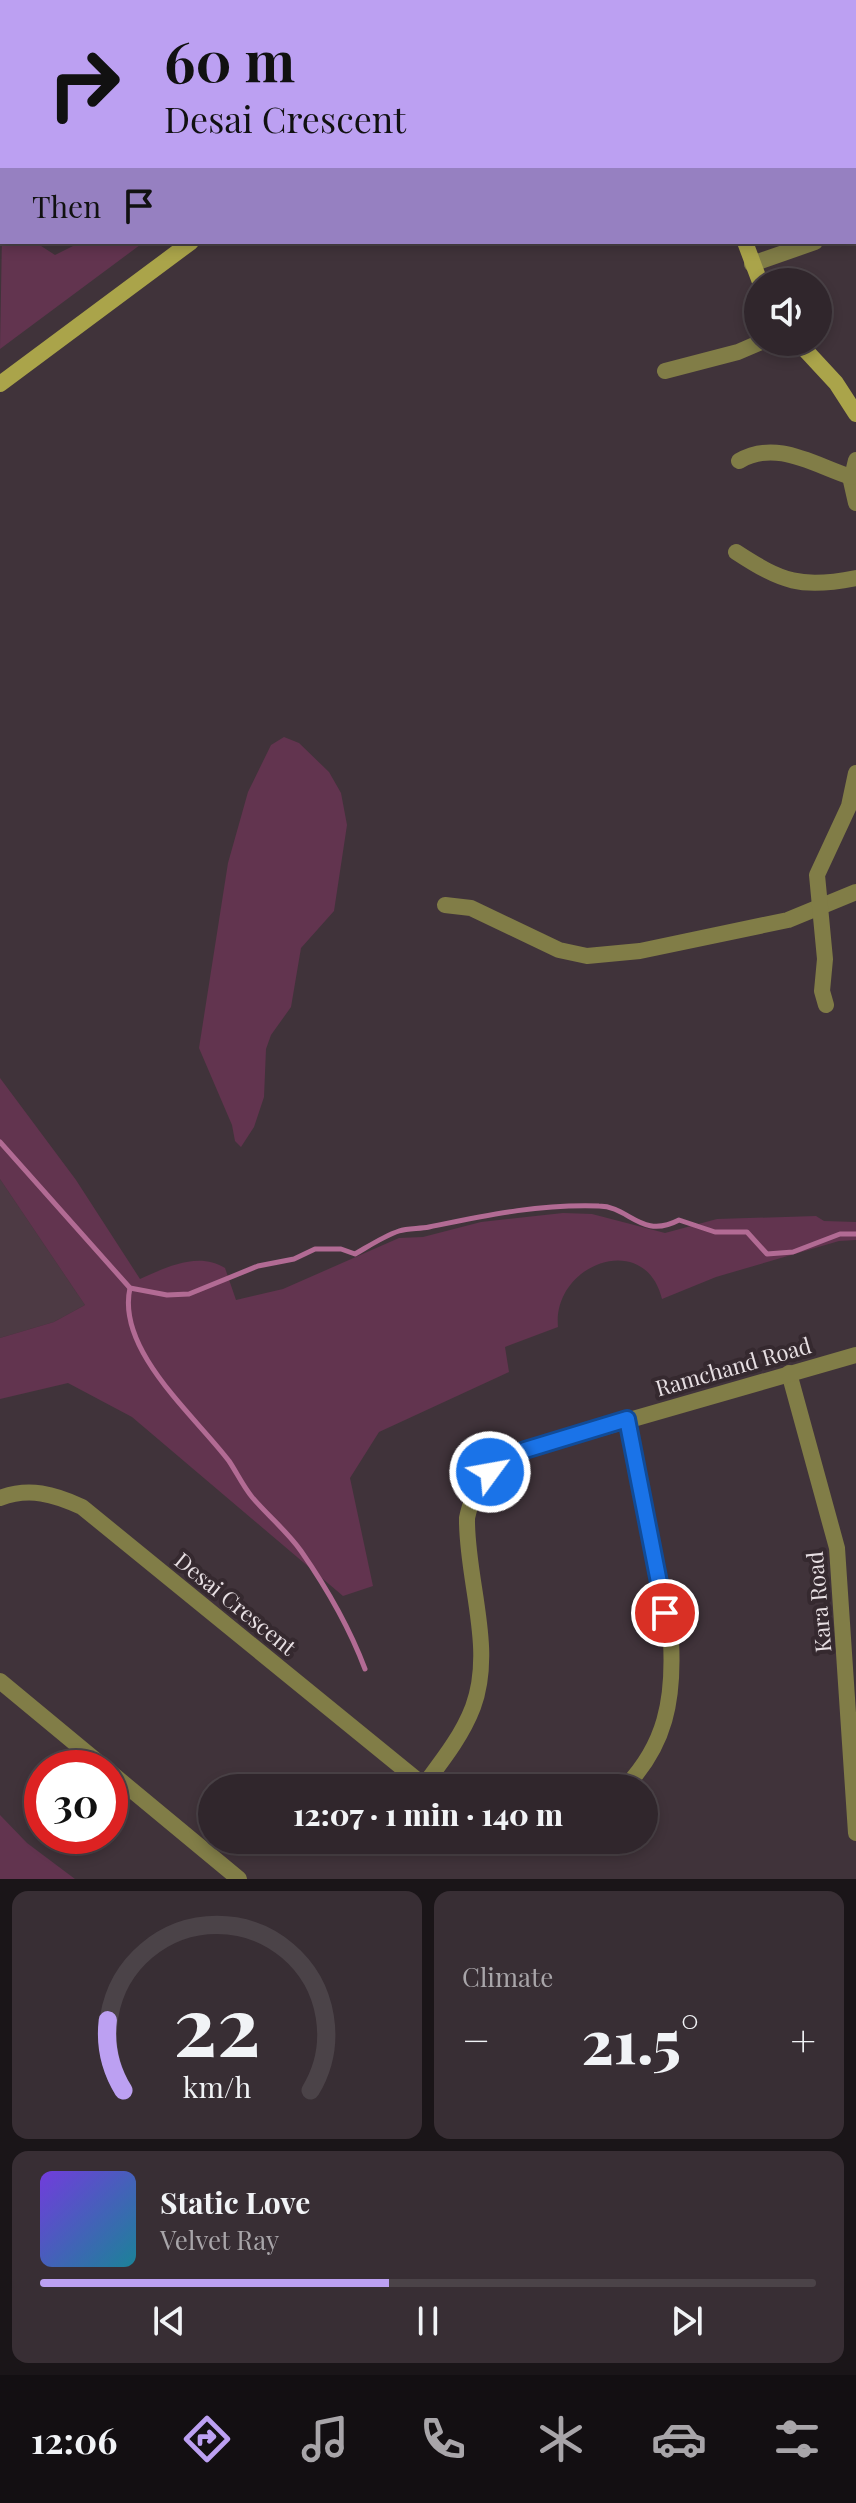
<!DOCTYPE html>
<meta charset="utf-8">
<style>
:root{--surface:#30262c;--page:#382e34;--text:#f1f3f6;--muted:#a8a5a9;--line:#4b4348;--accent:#bca0f2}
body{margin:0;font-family:"Playfair Display",serif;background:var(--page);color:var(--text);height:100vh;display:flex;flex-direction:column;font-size:30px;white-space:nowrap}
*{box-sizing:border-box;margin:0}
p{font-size:26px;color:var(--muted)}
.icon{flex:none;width:44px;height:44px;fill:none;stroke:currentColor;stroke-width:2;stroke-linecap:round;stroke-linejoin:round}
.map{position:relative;height:1879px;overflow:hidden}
.panel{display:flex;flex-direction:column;gap:12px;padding:12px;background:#1a1518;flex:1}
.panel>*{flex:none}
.banner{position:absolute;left:0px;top:0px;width:856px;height:244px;box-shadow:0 4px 12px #0003,0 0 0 2px var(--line);background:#bca0f2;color:#111;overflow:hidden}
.controls{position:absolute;left:744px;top:268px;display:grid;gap:16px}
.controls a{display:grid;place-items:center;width:88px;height:88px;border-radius:50%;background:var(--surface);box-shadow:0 4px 12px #0003,0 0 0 2px var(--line);font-size:40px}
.speed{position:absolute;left:24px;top:1750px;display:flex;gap:16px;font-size:40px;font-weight:700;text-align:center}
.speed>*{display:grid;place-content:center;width:104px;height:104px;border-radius:50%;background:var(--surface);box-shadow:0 4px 12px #0003,0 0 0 2px var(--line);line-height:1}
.speed .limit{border:12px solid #d22;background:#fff;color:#111}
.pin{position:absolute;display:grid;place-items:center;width:68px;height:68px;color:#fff;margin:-34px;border:4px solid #fff;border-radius:50%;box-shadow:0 2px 8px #0007}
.me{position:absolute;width:88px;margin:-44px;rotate:58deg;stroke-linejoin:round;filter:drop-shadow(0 0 6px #0008)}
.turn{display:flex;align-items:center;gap:28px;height:168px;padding:0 32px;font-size:36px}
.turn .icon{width:104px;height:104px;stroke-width:2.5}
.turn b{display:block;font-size:56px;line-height:68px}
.then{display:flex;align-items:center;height:76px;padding:0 32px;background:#0003;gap:16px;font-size:30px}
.big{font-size:60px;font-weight:800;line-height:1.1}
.panel .widget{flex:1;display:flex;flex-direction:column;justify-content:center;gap:12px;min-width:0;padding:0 28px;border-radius:16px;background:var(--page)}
.panel .dial{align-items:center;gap:0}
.dial svg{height:208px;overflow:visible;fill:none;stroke:var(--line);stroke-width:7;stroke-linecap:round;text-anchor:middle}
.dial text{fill:var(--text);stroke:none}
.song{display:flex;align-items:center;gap:24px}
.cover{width:96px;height:96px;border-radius:12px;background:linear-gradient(135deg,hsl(260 70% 55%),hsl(190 70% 35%))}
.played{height:8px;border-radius:4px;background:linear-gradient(90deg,var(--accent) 45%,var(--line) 45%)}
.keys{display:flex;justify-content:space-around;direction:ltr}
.heat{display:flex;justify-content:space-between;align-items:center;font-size:44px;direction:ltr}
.panel .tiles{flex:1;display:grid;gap:12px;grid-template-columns:1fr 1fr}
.widget:last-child{grid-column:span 2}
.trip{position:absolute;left:198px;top:1774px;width:460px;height:80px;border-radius:40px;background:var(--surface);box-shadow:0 4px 12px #0003,0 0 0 2px var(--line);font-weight:800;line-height:80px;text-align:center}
.menu{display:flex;height:128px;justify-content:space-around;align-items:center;background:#130f12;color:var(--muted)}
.menu .icon{width:56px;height:56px}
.menu .active{color:var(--accent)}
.menu b{font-size:36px;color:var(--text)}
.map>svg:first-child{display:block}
</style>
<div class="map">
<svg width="856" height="1879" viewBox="0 0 856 1879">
<rect width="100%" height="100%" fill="#40333a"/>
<!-- built -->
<path fill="#4d3a44" d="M 0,1179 L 85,1305 L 54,1322 L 0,1338 Z"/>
<!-- green -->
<g fill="#62344f">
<path d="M 2,235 L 2,242 L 35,242 L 55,255 L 81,242 L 144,242 L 0,349 Z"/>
<path d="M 284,737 L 299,743 L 329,772 L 341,793 L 347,825 L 334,911 L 301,948 L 291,1007 L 271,1035 L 266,1049 L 264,1097 L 254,1127 L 241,1147 L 235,1141 L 232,1125 L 199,1048 L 228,863 L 248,792 L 271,745 Z"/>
<path d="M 0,1078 L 76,1180 L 140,1279 C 165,1268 198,1251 225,1268 L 236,1300 L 283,1289 L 399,1238 L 423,1237 L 481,1222 L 563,1213 L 592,1214 L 665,1233 L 717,1219 L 816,1216 L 824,1221 L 856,1222 L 856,1240 L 839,1241 L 716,1277 L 662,1299 C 645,1229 552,1264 558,1327 L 505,1347 L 509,1372 L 379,1432 L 350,1478 L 373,1586 L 343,1596 L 132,1417 L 68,1383 L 0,1399 L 0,1338 L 54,1322 L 85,1305 L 0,1179 Z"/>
<path d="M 0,1815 L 27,1843 L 75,1879 L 0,1879 Z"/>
</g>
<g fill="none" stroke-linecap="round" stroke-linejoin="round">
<!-- stream -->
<g stroke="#b26b94" stroke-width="5">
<path d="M 0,1142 L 130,1288 L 167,1295 L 189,1294 L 258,1266 L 294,1259 L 315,1249 L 341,1249 L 355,1254 C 369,1246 384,1236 399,1231 C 408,1228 419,1229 429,1227 C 488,1215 538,1204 599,1206 C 629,1206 641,1240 679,1220 L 715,1232 L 747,1232 L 767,1254 L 793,1252 L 840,1234 L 856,1234"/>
<path d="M 130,1288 C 116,1350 195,1416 229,1461 C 237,1473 243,1486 252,1497 C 268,1516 287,1531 301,1551 C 326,1587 350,1629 365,1669"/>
</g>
<!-- street -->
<g stroke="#817d47" stroke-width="16">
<path d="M 854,97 L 856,101"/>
<path d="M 854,228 L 856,227"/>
<path d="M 752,264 L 815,242"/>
<path d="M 665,371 L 738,352 L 761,342"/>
<path d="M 856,460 L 851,481 L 856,503"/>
<path d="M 739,461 C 776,439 814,465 851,477"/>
<path d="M 736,552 C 782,582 801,589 856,578"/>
<path d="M 445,905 L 471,908 L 559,950 L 587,956 L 640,951 L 788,920 L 856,892"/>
<path d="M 826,1005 L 822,991 L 825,959 L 817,875 L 849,806 L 856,773"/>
<path d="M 789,1373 L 837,1548 L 856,1833"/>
<path d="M 0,1498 C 29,1487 54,1494 82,1507 L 427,1788"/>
<path d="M 0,1681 L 105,1768"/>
<path d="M 110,1772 L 239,1879"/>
<path d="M 424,1785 C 442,1761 462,1736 473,1707 C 495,1648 466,1579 467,1518 C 474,1482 494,1467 525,1450 L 856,1355"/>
<path d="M 624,1788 C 666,1745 674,1699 671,1641 L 627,1419"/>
</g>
<!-- secondary -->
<g stroke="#aaa44a" stroke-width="16">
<path d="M 519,2 L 522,0"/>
<path d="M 749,2 L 750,0"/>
<path d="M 767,2 L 768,0"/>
<path d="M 745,242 L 760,282"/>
<path d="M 798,342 L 836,383 L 856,414"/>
<path d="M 0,384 L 191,242"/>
</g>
<defs>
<g id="rail">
<path d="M 171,2 L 173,0"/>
<path d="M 192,2 L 194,0"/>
<path d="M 236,2 L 239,0"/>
<path d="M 258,2 L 261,0"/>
<path d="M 0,139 L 2,137"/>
<path d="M 0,155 L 2,154"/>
<path d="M 0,192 L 2,190"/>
<path d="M 0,209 L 2,207"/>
</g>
</defs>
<!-- rail casing -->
<use href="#rail" stroke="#9a8f95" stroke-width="8"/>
<!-- rail -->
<use href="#rail" stroke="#35292f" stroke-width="5" stroke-dasharray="15" stroke-linecap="butt"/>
</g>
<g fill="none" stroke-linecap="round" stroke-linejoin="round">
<defs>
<path id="route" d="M 490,1472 L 525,1450 L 627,1419 L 665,1613"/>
</defs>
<!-- route casing -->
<use href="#route" stroke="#114b97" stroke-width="20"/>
<!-- route -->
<use href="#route" stroke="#1a73e8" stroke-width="14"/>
</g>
<g text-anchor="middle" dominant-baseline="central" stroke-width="8" stroke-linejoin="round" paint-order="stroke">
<!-- street labels -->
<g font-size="22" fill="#e7dfe3" stroke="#35292f">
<text transform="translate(733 1366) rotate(-16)">Ramchand Road</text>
<text transform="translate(818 1602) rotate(-95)">Kara Road</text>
<text transform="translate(236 1603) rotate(39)">Desai Crescent</text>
</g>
</g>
</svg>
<div class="controls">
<a><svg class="icon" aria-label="sound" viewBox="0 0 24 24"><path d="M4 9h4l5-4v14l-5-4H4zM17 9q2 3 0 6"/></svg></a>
</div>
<div class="speed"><div class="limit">30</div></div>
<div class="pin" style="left:665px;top:1613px;background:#d93025"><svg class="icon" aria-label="arrive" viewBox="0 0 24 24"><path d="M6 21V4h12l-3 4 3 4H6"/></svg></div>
<svg class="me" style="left:490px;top:1472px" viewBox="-20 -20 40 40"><circle r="17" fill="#1a73e8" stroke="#fff" stroke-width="3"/><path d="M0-11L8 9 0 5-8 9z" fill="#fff"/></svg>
<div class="trip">12:07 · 1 min · 140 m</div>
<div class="banner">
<div class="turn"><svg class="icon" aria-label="right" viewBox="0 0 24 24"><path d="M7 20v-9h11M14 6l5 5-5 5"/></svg><div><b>60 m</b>Desai Crescent</div></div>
<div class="then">Then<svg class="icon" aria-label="arrive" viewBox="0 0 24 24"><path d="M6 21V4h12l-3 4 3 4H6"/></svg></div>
</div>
</div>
<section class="panel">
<div class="tiles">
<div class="widget dial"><svg viewBox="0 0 100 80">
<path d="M14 69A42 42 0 1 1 86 69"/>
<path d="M14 69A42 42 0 0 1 8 42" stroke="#bca0f2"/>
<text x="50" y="56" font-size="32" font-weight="700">22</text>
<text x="50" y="72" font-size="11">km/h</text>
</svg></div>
<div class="widget"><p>Climate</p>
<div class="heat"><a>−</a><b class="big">21.5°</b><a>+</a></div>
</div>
<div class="widget">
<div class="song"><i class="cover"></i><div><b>Static Love</b><p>Velvet Ray</p></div></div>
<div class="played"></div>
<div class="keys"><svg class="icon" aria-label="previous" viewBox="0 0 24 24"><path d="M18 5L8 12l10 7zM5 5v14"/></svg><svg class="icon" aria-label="pause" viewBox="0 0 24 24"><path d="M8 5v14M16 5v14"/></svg><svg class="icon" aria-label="next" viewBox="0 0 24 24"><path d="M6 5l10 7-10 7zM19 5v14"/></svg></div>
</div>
</div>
</section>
<nav class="menu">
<b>12:06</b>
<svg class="icon active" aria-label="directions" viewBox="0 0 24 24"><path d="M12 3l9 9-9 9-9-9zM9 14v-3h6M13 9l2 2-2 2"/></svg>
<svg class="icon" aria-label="music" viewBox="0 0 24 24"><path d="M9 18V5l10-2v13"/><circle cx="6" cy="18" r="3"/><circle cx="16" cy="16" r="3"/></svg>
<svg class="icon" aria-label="phone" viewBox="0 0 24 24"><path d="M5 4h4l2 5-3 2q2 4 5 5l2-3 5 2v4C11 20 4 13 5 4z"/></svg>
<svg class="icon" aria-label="climate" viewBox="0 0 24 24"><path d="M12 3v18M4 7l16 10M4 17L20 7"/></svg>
<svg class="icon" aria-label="car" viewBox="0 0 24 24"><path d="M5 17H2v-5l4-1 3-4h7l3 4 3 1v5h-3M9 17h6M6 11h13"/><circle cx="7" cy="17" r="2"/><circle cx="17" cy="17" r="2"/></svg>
<svg class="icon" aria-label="filters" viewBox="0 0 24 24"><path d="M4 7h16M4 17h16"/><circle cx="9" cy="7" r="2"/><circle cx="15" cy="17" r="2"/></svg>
</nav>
